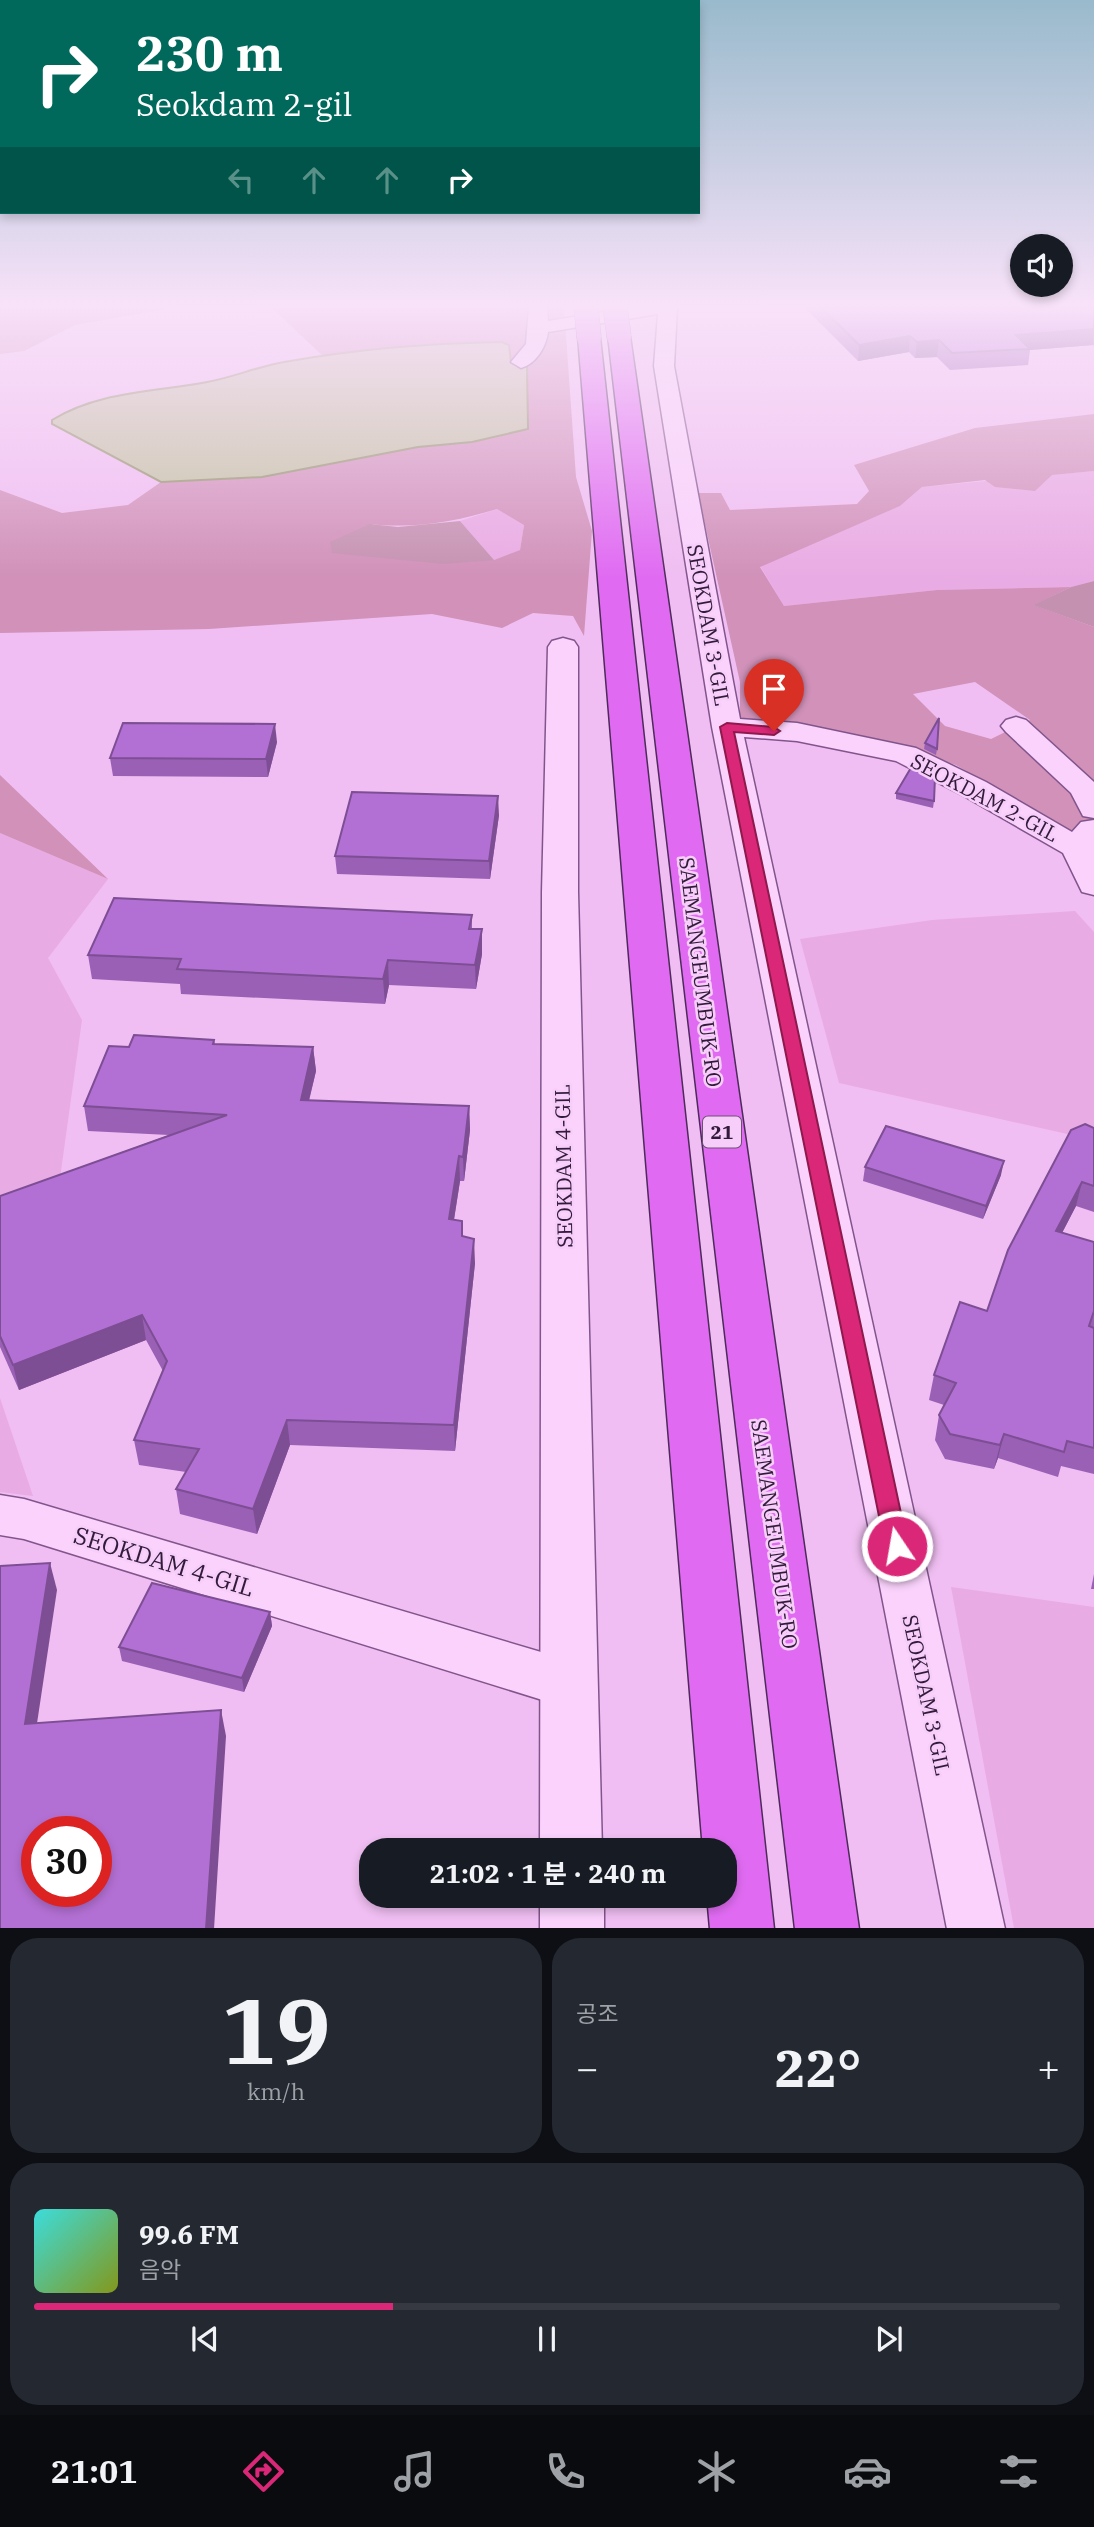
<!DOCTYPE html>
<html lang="ko">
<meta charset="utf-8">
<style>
:root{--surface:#171b24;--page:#242831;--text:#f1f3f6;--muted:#9ea1a6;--line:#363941;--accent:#db2777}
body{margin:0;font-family:"IBM Plex Serif","Noto Sans KR",serif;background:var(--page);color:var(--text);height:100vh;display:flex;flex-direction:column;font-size:26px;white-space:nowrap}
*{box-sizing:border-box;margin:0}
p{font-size:23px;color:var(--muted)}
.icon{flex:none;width:38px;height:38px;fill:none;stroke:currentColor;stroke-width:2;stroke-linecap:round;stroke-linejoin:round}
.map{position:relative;height:1928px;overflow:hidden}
.panel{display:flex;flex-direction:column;gap:10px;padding:10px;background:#0d0f14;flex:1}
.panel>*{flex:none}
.banner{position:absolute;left:0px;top:0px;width:700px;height:214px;box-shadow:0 4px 10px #0003;background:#00695c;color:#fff;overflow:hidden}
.controls{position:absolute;left:1010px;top:234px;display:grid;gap:14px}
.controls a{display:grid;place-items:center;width:63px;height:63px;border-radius:50%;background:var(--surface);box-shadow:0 4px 10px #0003;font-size:35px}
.speed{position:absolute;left:21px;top:1816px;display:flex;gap:14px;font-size:35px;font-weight:700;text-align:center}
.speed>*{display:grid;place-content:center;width:91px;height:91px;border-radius:50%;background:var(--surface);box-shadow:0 4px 10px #0003;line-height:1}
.speed .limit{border:10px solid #d22;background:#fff;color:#111}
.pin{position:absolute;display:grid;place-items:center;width:60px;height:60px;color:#fff;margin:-72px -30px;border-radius:50% 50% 50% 0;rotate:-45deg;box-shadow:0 0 7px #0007}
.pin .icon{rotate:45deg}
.me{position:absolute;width:77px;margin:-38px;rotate:348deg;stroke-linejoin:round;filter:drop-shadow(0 0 5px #0008)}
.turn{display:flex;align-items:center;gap:24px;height:147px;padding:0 21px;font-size:32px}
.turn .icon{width:91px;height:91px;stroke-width:2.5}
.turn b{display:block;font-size:49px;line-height:60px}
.lanes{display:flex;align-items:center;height:66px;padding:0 21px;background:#0003;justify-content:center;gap:35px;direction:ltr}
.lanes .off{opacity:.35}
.big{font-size:52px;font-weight:700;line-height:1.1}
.panel .tile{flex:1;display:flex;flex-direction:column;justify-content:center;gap:10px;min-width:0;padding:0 24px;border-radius:28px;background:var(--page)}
.panel .dial{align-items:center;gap:0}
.dial b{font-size:91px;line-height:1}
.song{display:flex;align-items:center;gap:21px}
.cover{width:84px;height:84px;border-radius:10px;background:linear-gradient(135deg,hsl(180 70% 55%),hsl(70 70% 35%))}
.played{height:7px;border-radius:4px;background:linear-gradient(90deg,var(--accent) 35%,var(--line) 35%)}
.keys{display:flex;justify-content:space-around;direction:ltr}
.heat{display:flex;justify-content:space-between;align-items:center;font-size:38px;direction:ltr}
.panel .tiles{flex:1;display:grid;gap:10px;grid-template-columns:1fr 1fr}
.tile:last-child{grid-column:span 2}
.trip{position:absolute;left:359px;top:1838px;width:378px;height:70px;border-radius:28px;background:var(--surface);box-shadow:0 4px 10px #0003;font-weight:700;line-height:70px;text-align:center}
.tabs{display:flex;height:112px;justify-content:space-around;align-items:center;background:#090b0e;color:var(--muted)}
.tabs .icon{width:49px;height:49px}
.tabs .on{color:var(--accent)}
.tabs b{font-size:32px;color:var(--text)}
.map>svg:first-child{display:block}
</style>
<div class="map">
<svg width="1094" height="1929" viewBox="0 0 1094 1929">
<rect width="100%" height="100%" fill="#f0bef2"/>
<!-- farmland -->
<g fill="#e9abe3">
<path d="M 1094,471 L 1094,581 L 1071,587 L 937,590 L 784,606 L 760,566 L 900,506 L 922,487 Z"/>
<path d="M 497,509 L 524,524 L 520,550 L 494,560 L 460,521 Z"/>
<path d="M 0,833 L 108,879 L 48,958 L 82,1020 L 60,1178 L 0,1202 Z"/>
<path d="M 1075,911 L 1094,932 L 1094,1140 L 839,1083 L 800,939 L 932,920 Z"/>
<path d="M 0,1398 L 33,1496 L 0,1492 Z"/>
<path d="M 951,1587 L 1094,1607 L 1094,1928 L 1014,1928 Z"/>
</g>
<!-- green -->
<g fill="#d191b9" fill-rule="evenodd">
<path d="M 0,307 L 178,307 L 75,325 L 24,351 L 0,354 Z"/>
<path d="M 271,307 L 564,307 L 576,477 L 592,531 L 584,636 L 573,616 L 533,613 L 502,628 L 432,614 L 209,629 L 0,633 L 0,490 L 62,513 L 128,505 L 161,482 L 262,477 L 418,447 L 472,442 L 528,429 L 527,367 L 511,363 L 502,342 L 453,344 L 324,357 ZM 497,509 L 524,525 L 520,550 L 494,560 L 370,524 C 414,529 455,522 497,509 Z"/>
<path d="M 1094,414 L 1094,471 L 1052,475 L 1035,491 L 995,487 L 985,480 L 922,487 L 900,506 L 760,567 L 784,606 L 937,590 L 1071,587 L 1034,605 L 1094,627 L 1094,848 L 956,765 L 879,740 L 740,720 L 740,682 L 698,493 L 721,493 L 730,510 L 857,504 L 869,491 L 854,465 L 975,428 ZM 975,682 L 1030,720 L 991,739 L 945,726 L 913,694 Z"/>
<path d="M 0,775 L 108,879 L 0,833 Z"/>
</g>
<!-- cemetery -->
<g fill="#c591b1">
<path d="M 460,521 L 494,560 L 444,564 L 332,553 L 330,542 L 370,524 L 398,527 Z"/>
<path d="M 1094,581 L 1094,627 L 1033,605 L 1071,587 Z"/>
</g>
<!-- water -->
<path fill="#c3c2a2" stroke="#929268" stroke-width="2" d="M 502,342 L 509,345 L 511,363 L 527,366 L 528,429 L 472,442 L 418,447 L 262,477 L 161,482 L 52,424 L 52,420 C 99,391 155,392 207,382 C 235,377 261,365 290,361 C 359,349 432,343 502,342 Z"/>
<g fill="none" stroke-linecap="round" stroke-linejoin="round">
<defs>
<g id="minor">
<path d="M 529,307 L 547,307 L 548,321 L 635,307 L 677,307 L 674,366 L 740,719 L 797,723 L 916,748 L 986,782 L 1072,832 L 1081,822 L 1094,820 L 1094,895 L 1082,892 L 1063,853 L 964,796 L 896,761 L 797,741 L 744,737 L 1005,1929 L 947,1929 L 712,727 L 654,366 L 658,314 L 548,332 C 546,347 536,364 521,368 L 511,362 L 526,344 Z"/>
<path d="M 1016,717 L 1026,720 L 1094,782 L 1094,818 L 1083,816 L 1071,793 L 1006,732 L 1001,726 L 1006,720 Z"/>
<path d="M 0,1495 L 24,1499 L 568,1660 L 587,1667 L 594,1684 L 587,1701 L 568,1708 L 24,1539 L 0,1535 Z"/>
</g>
<g id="tertiary">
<path d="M 563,638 L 574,641 L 578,647 L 578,892 L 602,1850 L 540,1850 L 542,892 L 548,647 L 552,641 Z"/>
<rect x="540" y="1895" width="64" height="34"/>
</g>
<g id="trunk">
<path d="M 619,330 L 630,336 L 859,1929 L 795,1929 L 608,336 Z"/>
<path d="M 589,331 L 600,337 L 774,1929 L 710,1929 L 707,1895 L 724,1895 L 724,1850 L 703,1850 L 578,337 Z"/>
</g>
</defs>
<!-- minor casing -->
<use href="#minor" stroke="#81558c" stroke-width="3"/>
<!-- tertiary casing -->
<use href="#tertiary" stroke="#81558c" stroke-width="3"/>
<!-- trunk casing -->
<use href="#trunk" stroke="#4c2a59" stroke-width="3"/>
<!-- minor -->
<use href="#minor" fill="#fad2fc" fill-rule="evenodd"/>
<!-- tertiary -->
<use href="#tertiary" fill="#fad2fc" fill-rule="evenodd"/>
<!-- trunk -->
<use href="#trunk" fill="#e06bf2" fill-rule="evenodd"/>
<defs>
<g id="trunk-bridge">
<path d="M 586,307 L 589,337"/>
<path d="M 615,307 L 619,336"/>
</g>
</defs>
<!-- trunk-bridge casing -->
<use href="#trunk-bridge" stroke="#4c2a59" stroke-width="25" stroke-linecap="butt"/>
<!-- trunk-bridge -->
<use href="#trunk-bridge" stroke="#e06bf2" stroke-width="24"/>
</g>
<!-- wall -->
<g fill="#9a60b6">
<path d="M 804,307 L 1094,307 L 1094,346 L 1093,345 L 1030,350 L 1028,365 L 950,370 L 937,357 L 915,358 L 909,352 L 858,361 Z"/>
<path d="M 277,742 L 268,777 L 113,776 L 110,758 Z"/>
<path d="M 925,743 L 937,749 L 936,755 L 924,749 Z"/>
<path d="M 896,793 L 934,801 L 933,808 L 896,799 Z"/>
<path d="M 499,815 L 490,879 L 337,874 L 335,856 Z"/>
<path d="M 472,915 L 472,929 L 482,954 L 476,989 L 389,985 L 385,1004 L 181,994 L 180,984 L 92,979 L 88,955 Z"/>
<path d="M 214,1040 L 215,1044 L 313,1047 L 316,1071 L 309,1101 L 469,1106 L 470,1130 L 464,1181 L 460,1181 L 454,1220 L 463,1237 L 475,1263 L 455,1451 L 290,1445 L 257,1534 L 180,1514 L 176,1489 L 186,1472 L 139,1465 L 134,1440 L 163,1371 L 146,1340 L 19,1390 L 0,1347 L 0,1196 L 169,1135 L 88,1131 L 84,1106 L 129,1047 Z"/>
<path d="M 1094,1128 L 1094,1212 L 1076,1206 L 1062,1233 L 1094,1242 L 1094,1474 L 1061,1466 L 1058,1477 L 998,1458 L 994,1469 L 945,1459 L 935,1440 L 939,1415 L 944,1405 L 929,1400 L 934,1375 L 987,1311 Z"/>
<path d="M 865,1167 L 1001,1175 L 983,1219 L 863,1181 Z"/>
<path d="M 1094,1574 L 1094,1589 L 1091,1589 Z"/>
<path d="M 270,1612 L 272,1626 L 244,1692 L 122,1661 L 119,1647 Z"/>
</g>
<!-- shaded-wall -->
<g fill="#7d4e94">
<path d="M 1094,329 L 1093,345 L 1030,350 L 1016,335 Z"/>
<path d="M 910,336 L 909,352 L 858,361 L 859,345 Z"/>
<path d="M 939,340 L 937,357 L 915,358 L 917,342 Z"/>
<path d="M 275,724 L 277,742 L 268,777 L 266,759 Z"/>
<path d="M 498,796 L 499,815 L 490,879 L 489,861 Z"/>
<path d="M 482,929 L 482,954 L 476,989 L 475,965 Z"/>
<path d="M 388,960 L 389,985 L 385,1004 L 383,979 Z"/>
<path d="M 313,1047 L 316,1071 L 303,1124 L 301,1100 Z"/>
<path d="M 469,1106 L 470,1130 L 464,1181 L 463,1157 Z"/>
<path d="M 459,1156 L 460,1181 L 450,1244 L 449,1219 Z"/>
<path d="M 1004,1161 L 1001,1175 L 983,1219 L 986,1206 Z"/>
<path d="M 1082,1182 L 1076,1206 L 1050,1256 L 1056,1231 Z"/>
<path d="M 474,1239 L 475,1263 L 455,1451 L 454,1425 Z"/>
<path d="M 142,1315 L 146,1340 L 19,1390 L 13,1365 Z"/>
<path d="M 287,1420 L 290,1445 L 257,1534 L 253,1509 Z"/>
<path d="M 1004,1434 L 998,1458 L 994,1469 L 1000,1445 Z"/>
<path d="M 50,1563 L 57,1590 L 33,1750 L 25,1724 Z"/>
<path d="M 270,1612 L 272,1626 L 244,1692 L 242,1678 Z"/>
<path d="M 221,1710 L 226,1736 L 214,1929 L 206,1929 Z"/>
</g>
<!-- building -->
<g fill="#b370d4" stroke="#7d4e94" stroke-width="2" fill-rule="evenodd">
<path d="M 821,307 L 1094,307 L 1094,329 L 1016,335 L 1030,349 L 952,353 L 939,340 L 917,342 L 910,336 L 859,345 Z"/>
<path d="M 939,718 L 937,749 L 925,743 Z"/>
<path d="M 123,723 L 275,724 L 266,759 L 110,758 Z"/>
<path d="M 912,766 L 935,777 L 934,801 L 896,793 Z"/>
<path d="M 352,792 L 498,796 L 489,861 L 335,856 Z"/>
<path d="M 114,898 L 472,915 L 469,929 L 482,929 L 475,965 L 388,960 L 383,979 L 177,969 L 181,959 L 88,955 Z"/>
<path d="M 134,1035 L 214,1040 L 213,1044 L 313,1047 L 301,1100 L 469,1106 L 463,1157 L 459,1156 L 449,1219 L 462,1221 L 462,1236 L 474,1239 L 454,1425 L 287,1420 L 253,1509 L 176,1489 L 199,1449 L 134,1440 L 167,1361 L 142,1315 L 13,1365 L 0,1336 L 0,1196 L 227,1115 L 84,1106 L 109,1046 L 129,1047 Z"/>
<path d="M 1085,1124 L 1094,1128 L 1094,1186 L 1082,1182 L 1056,1231 L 1094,1242 L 1094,1311 L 1089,1326 L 1094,1328 L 1094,1448 L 1067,1441 L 1064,1452 L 1004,1434 L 1000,1445 L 950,1434 L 939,1415 L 956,1383 L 934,1375 L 960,1302 L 987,1311 L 1008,1250 L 1071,1130 Z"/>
<path d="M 886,1126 L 1004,1161 L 986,1206 L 865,1167 Z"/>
<path d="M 50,1563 L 25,1724 L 221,1710 L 206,1929 L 0,1929 L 0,1566 ZM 37,1832 L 96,1832 L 96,1892 L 37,1892 Z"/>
<path d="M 152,1583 L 270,1612 L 242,1678 L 119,1647 Z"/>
</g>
<!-- sky -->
<linearGradient id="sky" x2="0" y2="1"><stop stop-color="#99bacc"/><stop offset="0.53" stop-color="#f8e2f9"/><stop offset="1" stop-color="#f8e2f9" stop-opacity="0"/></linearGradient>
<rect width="1094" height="577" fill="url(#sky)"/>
<!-- route -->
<path fill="#db2777" stroke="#8e194d" stroke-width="2" d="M 727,723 L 774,727 L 780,731 L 774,735 L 734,732 L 908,1546 L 904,1553 L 897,1556 L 889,1553 L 885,1546 L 720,727 Z"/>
<g text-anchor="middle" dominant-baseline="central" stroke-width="5" stroke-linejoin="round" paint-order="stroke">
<!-- shield labels -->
<rect fill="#f7cef9" stroke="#6d5173" stroke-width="2" x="703" y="1116.5" width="38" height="31" rx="5"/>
<g font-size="19" font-weight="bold" fill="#321b3a">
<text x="722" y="1132">21</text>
</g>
<!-- street labels -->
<g font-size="21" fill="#321b3a" stroke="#f7cef9">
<text transform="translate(709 625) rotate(80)">SEOKDAM 3-GIL</text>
<text transform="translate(985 797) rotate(28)">SEOKDAM 2-GIL</text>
<text transform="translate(701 972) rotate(83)">SAEMANGEUMBUK-RO</text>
<text transform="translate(563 1166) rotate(-91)">SEOKDAM 4-GIL</text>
<text transform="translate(775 1534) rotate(82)">SAEMANGEUMBUK-RO</text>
<text transform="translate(927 1695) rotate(78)">SEOKDAM 3-GIL</text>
</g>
<!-- near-street labels -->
<g font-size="24" fill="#321b3a" stroke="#f7cef9">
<text transform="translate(164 1561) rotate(17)">SEOKDAM 4-GIL</text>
</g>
</g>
</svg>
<div class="controls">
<a><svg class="icon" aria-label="sound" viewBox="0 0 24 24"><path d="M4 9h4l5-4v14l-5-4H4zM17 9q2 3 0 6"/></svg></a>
</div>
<div class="speed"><div class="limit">30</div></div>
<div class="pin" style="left:774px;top:731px;background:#d93025"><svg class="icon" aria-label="arrive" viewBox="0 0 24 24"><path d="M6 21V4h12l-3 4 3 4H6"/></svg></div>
<svg class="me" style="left:897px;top:1546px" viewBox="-20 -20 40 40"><circle r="17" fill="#db2777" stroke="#fff" stroke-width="3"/><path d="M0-11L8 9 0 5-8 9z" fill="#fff"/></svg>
<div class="trip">21:02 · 1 분 · 240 m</div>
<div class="banner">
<div class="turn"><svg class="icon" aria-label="right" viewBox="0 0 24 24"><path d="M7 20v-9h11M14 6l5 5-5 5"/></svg><div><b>230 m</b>Seokdam 2-gil</div></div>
<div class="lanes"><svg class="icon off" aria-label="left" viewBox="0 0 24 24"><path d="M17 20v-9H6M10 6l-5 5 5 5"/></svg><svg class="icon off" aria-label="ahead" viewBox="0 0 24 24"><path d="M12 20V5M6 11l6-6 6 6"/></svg><svg class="icon off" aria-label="ahead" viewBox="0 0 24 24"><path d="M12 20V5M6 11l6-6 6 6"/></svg><svg class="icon" aria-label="right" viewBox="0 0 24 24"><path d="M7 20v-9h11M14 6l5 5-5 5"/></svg></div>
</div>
</div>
<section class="panel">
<div class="tiles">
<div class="tile dial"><b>19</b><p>km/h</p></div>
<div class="tile"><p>공조</p>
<div class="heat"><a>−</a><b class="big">22°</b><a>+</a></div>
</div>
<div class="tile">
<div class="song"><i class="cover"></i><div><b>99.6 FM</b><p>음악</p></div></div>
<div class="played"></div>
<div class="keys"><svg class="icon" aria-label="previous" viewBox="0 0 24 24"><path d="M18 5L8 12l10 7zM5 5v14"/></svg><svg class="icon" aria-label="pause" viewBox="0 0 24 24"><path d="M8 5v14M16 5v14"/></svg><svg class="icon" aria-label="next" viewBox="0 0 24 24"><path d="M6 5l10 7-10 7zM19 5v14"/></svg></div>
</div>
</div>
</section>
<nav class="tabs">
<b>21:01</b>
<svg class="icon on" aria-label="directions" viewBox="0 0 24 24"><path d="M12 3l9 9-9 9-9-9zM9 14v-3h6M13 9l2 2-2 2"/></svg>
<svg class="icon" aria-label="music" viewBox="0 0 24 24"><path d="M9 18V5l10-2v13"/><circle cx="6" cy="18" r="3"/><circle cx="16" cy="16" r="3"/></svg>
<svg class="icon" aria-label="phone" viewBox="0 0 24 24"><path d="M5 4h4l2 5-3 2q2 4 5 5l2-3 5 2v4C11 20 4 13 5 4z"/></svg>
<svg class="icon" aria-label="climate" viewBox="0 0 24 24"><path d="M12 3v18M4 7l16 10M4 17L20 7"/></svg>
<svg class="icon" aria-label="car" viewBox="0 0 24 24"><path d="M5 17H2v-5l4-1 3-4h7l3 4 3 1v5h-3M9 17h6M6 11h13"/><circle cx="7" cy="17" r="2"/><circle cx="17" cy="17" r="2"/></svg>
<svg class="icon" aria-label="filters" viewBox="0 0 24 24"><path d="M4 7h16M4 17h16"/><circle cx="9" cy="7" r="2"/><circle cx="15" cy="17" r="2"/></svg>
</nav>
